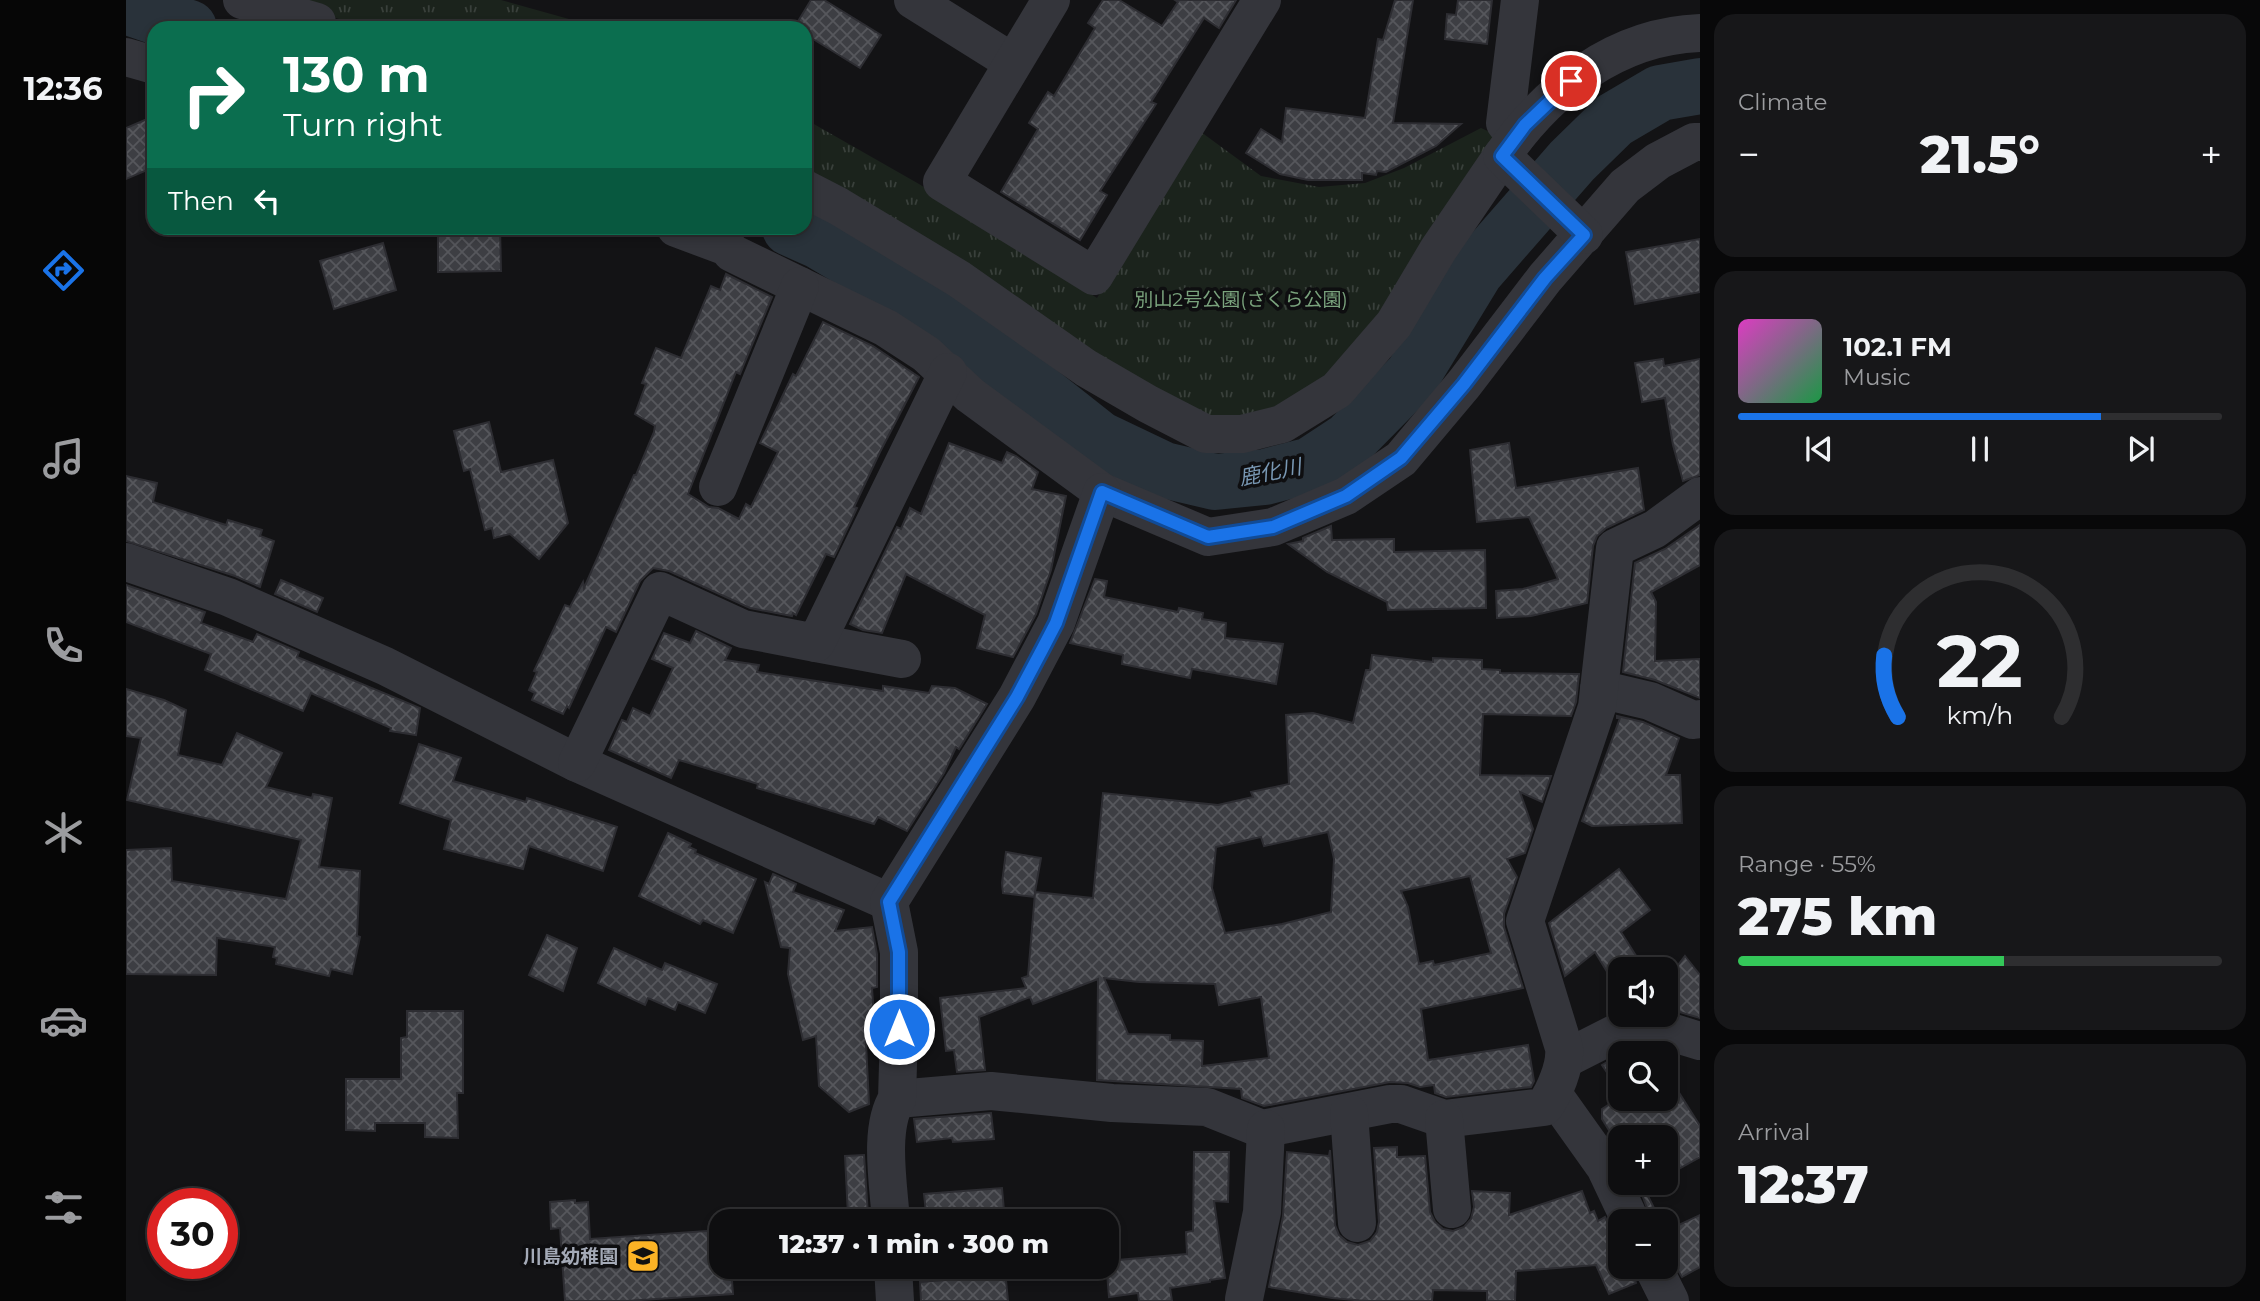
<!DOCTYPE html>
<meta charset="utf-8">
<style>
:root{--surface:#0e0e10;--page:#171719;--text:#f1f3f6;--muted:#9b9c9f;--line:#2e2e30;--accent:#1a73e8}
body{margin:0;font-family:Montserrat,"Noto Sans JP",sans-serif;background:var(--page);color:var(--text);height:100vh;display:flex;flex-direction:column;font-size:26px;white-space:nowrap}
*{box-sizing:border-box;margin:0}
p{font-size:23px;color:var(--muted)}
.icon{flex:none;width:38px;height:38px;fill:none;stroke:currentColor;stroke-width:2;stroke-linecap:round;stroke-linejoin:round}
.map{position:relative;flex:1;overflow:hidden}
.details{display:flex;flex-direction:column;gap:14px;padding:14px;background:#080809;width:560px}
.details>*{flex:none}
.top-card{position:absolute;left:21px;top:21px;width:665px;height:214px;border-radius:21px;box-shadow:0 4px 10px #0003,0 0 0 2px var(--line);background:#0b6e4f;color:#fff;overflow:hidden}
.fabs{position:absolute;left:1482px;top:957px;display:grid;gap:14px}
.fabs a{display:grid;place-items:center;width:70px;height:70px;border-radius:14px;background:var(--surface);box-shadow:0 4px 10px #0003,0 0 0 2px var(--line);font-size:35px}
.speed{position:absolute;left:21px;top:1188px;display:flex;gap:14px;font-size:35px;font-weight:700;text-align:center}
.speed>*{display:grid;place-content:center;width:91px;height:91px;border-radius:50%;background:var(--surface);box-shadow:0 4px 10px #0003,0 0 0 2px var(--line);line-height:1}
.speed .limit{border:10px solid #d22;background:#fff;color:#111}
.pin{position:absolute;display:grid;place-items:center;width:60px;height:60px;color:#fff;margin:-30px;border:4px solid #fff;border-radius:50%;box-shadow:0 2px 7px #0007}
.me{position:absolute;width:77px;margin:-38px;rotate:0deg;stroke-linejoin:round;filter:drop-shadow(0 0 5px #0008)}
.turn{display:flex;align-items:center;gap:24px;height:147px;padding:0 21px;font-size:32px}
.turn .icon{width:91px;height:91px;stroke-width:2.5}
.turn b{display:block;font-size:49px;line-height:60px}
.then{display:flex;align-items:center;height:66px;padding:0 21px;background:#0003;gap:14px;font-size:26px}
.big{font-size:52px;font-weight:800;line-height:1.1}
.details .tile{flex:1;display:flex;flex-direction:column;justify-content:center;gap:10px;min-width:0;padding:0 24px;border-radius:21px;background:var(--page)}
.details .dial{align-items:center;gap:0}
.dial svg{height:182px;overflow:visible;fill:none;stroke:var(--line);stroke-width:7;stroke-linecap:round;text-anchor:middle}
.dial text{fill:var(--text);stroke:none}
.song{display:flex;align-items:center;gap:21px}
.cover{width:84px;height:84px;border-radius:10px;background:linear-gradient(135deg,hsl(310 70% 55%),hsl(140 70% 35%))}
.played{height:7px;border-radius:4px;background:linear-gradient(90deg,var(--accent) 75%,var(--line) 75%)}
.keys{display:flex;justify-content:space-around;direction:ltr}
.heat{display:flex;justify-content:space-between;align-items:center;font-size:38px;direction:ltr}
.charge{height:10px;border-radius:5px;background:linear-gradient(90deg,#34c759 55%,var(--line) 0)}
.trip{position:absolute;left:583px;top:1209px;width:410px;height:70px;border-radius:21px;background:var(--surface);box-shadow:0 4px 10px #0003,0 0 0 2px var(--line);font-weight:800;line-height:70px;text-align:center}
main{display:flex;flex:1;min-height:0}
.menu{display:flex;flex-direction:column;width:126px;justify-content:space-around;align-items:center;background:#060606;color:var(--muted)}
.menu .icon{width:49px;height:49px}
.menu .selected{color:var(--accent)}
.menu b{font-size:32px;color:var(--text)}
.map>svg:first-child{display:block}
</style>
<main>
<nav class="menu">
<b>12:36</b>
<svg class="icon selected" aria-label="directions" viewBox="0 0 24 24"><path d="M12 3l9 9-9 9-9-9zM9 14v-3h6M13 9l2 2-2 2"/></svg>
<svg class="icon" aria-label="music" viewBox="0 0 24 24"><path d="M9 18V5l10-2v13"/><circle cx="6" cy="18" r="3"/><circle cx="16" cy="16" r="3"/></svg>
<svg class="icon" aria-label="phone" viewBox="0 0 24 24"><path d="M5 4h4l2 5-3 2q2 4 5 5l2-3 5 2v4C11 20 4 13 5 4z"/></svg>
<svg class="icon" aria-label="climate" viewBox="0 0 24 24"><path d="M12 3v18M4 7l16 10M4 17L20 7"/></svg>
<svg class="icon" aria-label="car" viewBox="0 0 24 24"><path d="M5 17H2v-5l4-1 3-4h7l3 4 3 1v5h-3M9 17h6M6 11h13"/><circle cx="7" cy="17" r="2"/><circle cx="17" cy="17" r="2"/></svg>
<svg class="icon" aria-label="filters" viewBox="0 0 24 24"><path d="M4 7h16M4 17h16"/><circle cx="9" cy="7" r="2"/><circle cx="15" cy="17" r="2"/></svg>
</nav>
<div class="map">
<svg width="1574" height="1301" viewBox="0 0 1574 1301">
<defs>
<pattern id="park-tufts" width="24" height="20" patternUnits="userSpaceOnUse" patternTransform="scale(1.75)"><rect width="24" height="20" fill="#1b231c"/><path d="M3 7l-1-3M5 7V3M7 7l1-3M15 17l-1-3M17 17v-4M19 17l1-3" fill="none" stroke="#39403b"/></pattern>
<pattern id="building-cross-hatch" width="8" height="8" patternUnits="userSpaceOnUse" patternTransform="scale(1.75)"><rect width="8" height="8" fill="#3d3e43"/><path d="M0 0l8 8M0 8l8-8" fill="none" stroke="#56575c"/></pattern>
</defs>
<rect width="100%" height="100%" fill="#131315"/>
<!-- park -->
<g fill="url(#park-tufts)">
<path d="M 150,0 L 375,0 L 475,28 L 243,28 Z"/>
<path d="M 679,119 L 793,184 L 971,298 L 1075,132 L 1135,176 L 1193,187 L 1239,183 L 1278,168 L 1355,128 L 1368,134 L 1369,143 L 1274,298 L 1184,401 L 1081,429 L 679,180 Z"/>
</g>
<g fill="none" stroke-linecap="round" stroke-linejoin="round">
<!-- river -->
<g stroke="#29323a" stroke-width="56">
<path d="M 0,6 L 63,28"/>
<path d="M 664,228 L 693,241 L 811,311 L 973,439 L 1038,470 L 1089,482 L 1139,477 L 1185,465 L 1223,440 L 1286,376 L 1350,271 L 1446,161 L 1488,120 L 1534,93 L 1574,86"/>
</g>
</g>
<!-- building -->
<g fill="url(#building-cross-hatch)" stroke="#2d2d32" stroke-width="2" fill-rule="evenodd">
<path d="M 685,0 L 698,0 L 755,35 L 734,68 L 679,34 L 679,28 L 668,28 Z"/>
<path d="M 977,0 L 993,0 L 1036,26 L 1052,2 L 1049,0 L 1110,0 L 1093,28 L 1078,18 L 1025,102 L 1030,104 L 974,191 L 981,195 L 954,240 L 875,192 L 912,129 L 903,123 L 922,92 L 928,96 L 969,28 L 962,23 Z"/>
<path d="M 1269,0 L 1287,0 L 1267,123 L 1335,124 L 1310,146 L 1260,172 L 1251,171 L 1250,175 L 1236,173 L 1236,180 L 1182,180 L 1154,174 L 1120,153 L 1135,129 L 1156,142 L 1160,108 L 1239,118 L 1252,39 L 1257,40 Z"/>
<path d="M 1332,0 L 1366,0 L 1361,44 L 1319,39 L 1321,14 L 1330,15 Z"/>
<path d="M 28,116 L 28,167 L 0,179 L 0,128 Z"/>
<path d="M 312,228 L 374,228 L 375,271 L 312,272 Z"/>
<path d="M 1574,239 L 1574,292 L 1509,304 L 1500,252 Z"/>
<path d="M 257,243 L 270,290 L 208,309 L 194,261 Z"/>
<path d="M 600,274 L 646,297 L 618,364 L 614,374 L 610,372 L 562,494 L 583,507 L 592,508 L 613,519 L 620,504 L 625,507 L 652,452 L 634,443 L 667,374 L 670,376 L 697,322 L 747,346 L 793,377 L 754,452 L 728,507 L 731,508 L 708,557 L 700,554 L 670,615 L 667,613 L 666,616 L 624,608 L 543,571 L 527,568 L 514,581 L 490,632 L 480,627 L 443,708 L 441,706 L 437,714 L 406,700 L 409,693 L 403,690 L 411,672 L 408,671 L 439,605 L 444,607 L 457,582 L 458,588 L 508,475 L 510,475 L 528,432 L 529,426 L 509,414 L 520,384 L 516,383 L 530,348 L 555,358 L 585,286 L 594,290 Z"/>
<path d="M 1537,359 L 1538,366 L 1574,359 L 1574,475 L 1557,481 L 1547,445 L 1539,398 L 1516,402 L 1509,363 Z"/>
<path d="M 363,422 L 375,472 L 427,460 L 442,523 L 413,559 L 384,534 L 368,538 L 366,528 L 359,530 L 344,469 L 338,471 L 328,431 Z"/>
<path d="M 823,443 L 876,463 L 881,452 L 890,456 L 912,472 L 906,489 L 940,496 L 925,570 L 910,614 L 887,657 L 851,648 L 859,615 L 780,574 L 756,633 L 737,630 L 724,624 L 771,527 L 775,529 L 784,508 L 795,514 Z"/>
<path d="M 1383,443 L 1390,488 L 1512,468 L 1518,510 L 1480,528 L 1471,536 L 1467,546 L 1461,603 L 1405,616 L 1371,618 L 1370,591 L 1397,589 L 1432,579 L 1403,517 L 1351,522 L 1344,450 Z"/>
<path d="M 0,476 L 31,483 L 27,502 L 100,525 L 102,520 L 136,530 L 134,536 L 148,541 L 134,587 L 109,576 L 0,541 Z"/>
<path d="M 1574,525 L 1574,565 L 1525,592 L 1530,602 L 1529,661 L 1574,659 L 1574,698 L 1529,680 L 1497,672 L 1509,563 L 1539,549 Z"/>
<path d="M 1205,526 L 1206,540 L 1268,539 L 1268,552 L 1359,550 L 1360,608 L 1262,610 L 1261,602 L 1201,572 L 1162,544 L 1177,541 L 1177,538 Z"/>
<path d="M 969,579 L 981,581 L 978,597 L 1052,612 L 1053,608 L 1077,613 L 1076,619 L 1100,623 L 1099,638 L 1157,644 L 1150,684 L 1066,669 L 1064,678 L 996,664 L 997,655 L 944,643 Z"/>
<path d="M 155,580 L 197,598 L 191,612 L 149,594 Z"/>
<path d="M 0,585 L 79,612 L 75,623 L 127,642 L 131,634 L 173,652 L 171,657 L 294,708 L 290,735 L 264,731 L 265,728 L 185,693 L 177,711 L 79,670 L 85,654 L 0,622 Z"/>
<path d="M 570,631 L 605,648 L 599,660 L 633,665 L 631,672 L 757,691 L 757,686 L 803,693 L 806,686 L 829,688 L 861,704 L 833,749 L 830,747 L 818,773 L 781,831 L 752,817 L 748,824 L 631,788 L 632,784 L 553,760 L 545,778 L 483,750 L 496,720 L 501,722 L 507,708 L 524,716 L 547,668 L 526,659 L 538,633 L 564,643 Z"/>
<path d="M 1246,655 L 1307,662 L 1307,658 L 1356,660 L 1356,669 L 1374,670 L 1374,673 L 1453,674 L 1450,702 L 1445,716 L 1357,714 L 1354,775 L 1425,776 L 1416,802 L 1394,792 L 1407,829 L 1399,853 L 1381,859 L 1391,877 L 1378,914 L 1378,927 L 1397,988 L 1295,1009 L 1302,1060 L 1402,1045 L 1408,1081 L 1405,1087 L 1320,1097 L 1309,1093 L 1308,1085 L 1294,1087 L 1282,1083 L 1264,1082 L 1138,1106 L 1116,1098 L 1115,1089 L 971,1080 L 972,979 L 907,1004 L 904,997 L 853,1017 L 859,1070 L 831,1072 L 828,1050 L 820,1051 L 814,998 L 900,988 L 896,978 L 902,976 L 909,893 L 908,897 L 877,893 L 876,883 L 880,852 L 915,858 L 909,892 L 967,898 L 977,793 L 1092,805 L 1127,797 L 1125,792 L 1163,784 L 1160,715 L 1187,713 L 1227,723 L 1240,670 L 1244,670 ZM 1202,832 L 1208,859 L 1205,912 L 1156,924 L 1099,933 L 1086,888 L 1090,847 L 1135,837 L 1138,846 ZM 1344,876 L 1365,953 L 1308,965 L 1307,961 L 1293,964 L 1282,907 L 1275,891 ZM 978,978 L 1013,982 L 1089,984 L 1093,1005 L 1135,997 L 1143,1058 L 1076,1066 L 1077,1041 L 1044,1040 L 1044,1035 L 1002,1034 Z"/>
<path d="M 0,689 L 38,700 L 60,710 L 52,755 L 96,765 L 111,733 L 156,753 L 140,787 L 186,798 L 187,794 L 206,798 L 193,867 L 234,871 L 231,936 L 234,937 L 226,974 L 205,969 L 203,976 L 150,964 L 151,958 L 147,957 L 149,947 L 91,938 L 90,975 L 0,974 L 0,850 L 45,848 L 46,881 L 160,899 L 175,840 L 1,800 L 15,738 L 0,736 Z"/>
<path d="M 1491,716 L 1517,722 L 1553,738 L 1540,775 L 1554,775 L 1556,823 L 1466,826 L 1456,821 L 1494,718 L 1491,718 Z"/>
<path d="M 293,744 L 335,758 L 327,781 L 400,802 L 401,798 L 491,827 L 477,871 L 403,846 L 397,869 L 318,849 L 325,820 L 274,803 Z"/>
<path d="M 542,833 L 565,844 L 563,847 L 570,850 L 569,853 L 630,879 L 607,933 L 577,920 L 574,924 L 513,896 Z"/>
<path d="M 1493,869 L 1524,910 L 1495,932 L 1519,970 L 1494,970 L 1494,993 L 1469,952 L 1439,976 L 1423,923 Z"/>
<path d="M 647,874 L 670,884 L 667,892 L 718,910 L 709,931 L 746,927 L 751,954 L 751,987 L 746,988 L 750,1042 L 740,1043 L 743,1104 L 723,1112 L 693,1086 L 690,1036 L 677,1040 L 662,974 L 664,948 L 655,947 L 639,882 L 643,884 Z"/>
<path d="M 421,935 L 451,948 L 437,991 L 403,975 Z"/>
<path d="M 488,948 L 536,970 L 539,963 L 591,984 L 579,1013 L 552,1002 L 549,1010 L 522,998 L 519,1005 L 472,983 Z"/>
<path d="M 1559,956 L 1574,975 L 1574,1018 L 1540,1008 L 1540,981 Z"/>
<path d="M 281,1011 L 337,1011 L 337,1093 L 331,1093 L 332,1138 L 299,1137 L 299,1123 L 249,1123 L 249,1131 L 220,1130 L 220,1079 L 275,1079 L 275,1038 L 281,1037 Z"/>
<path d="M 1514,1046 L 1526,1049 L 1528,1054 L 1498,1054 Z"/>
<path d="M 1494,1055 L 1494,1075 L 1484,1077 L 1476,1065 Z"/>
<path d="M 1540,1072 L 1574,1126 L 1574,1157 L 1540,1176 L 1540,1138 L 1494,1138 L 1494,1148 L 1476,1119 L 1476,1109 L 1494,1097 L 1494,1099 L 1540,1099 Z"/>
<path d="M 865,1113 L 868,1139 L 827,1142 L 826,1138 L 791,1142 L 788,1119 Z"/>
<path d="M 1271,1147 L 1271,1157 L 1299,1156 L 1304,1212 L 1309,1222 L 1317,1229 L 1327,1231 L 1338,1227 L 1345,1219 L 1348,1207 L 1346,1191 L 1384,1193 L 1383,1215 L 1456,1191 L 1464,1213 L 1468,1211 L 1472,1221 L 1479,1217 L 1486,1232 L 1494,1241 L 1494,1267 L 1505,1267 L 1510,1283 L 1483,1294 L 1470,1265 L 1390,1271 L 1389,1301 L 1361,1301 L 1361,1291 L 1307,1290 L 1306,1301 L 1240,1301 L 1206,1298 L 1143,1287 L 1157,1216 L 1161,1152 L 1203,1156 L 1204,1150 L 1209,1225 L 1213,1235 L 1221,1242 L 1232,1245 L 1244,1241 L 1251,1232 L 1253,1222 L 1248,1148 Z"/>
<path d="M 1068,1152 L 1103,1152 L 1102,1202 L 1088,1201 L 1099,1278 L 1084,1280 L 1084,1282 L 1044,1288 L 1046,1301 L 1013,1301 L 1012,1293 L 983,1297 L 980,1261 L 1061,1254 L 1060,1232 L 1067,1231 Z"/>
<path d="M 738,1155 L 742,1215 L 722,1216 L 719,1156 Z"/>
<path d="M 876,1188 L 879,1222 L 801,1222 L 798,1194 Z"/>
<path d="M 1521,1194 L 1535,1222 L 1526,1222 L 1517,1197 Z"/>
<path d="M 449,1200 L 449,1203 L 462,1202 L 464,1239 L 595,1230 L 595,1267 L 605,1267 L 607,1294 L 500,1301 L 439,1301 L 434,1228 L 425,1229 L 424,1202 Z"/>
<path d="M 1574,1215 L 1574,1267 L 1556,1277 L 1540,1250 L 1540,1231 Z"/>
<path d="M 879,1270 L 882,1301 L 795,1301 L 794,1282 L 856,1277 L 856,1272 Z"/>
</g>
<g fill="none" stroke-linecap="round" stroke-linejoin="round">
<!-- minor -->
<g stroke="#34353b" stroke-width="38">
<path d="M 116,0 L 191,22"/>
<path d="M 787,0 L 886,62"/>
<path d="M 925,0 L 816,182 L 968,276 L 1136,0"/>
<path d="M 0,57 L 28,65"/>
<path d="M 1390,137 L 1379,123 L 1394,0"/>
<path d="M 679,189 L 712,206 L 833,279 L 960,368 L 1022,404 L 1080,434 L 1116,434 L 1156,424 L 1211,390 L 1268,324 L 1312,250 L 1376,156"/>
<path d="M 550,228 L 601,247 L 606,253 L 760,328 L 800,354 L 844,395 L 976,492 L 1082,537 L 1147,527 L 1220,496 L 1275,459 L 1338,384 L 1419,278 L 1499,186 L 1532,161 L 1568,142 L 1574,142"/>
<path d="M 1458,235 L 1376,156 C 1423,89 1490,36 1574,33"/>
<path d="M 592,487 L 674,286"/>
<path d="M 0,562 L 102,597 L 259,666 L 451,763 L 763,902"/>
<path d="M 690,643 L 776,659"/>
<path d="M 1473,689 L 1524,701 L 1567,720 L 1574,719"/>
<path d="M 451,763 L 534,591 L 617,629 L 690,643 L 822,372"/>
<path d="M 1439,1059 L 1512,1022 L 1574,1041"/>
<path d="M 1427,1094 L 1479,1167 L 1505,1222"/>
<path d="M 771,1099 L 865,1091 L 986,1103 L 1081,1107 L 1136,1129 L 1264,1104 L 1275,1104 L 1318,1119 L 1418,1107 C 1428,1093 1440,1066 1438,1048 L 1399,921 L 1471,707 L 1489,548 L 1529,529 L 1574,496"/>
<path d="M 1223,1113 L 1231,1223"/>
<path d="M 1318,1119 L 1326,1209"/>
<path d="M 765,1222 C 763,1187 752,1129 771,1099 L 773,1029 L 773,952 L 763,902 L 891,697 L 930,623 L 976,492"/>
<path d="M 767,1267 L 769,1301"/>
<path d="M 1527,1267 L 1544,1301"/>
<path d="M 1118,1299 L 1136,1212 L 1140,1129"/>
</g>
</g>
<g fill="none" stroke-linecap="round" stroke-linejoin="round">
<defs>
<path id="route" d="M 773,1029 L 773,952 L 763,902 L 891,697 L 917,648 L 930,623 L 976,492 L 1082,537 L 1147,527 L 1220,496 L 1275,458 L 1338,384 L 1419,278 L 1458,235 L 1376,156 L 1399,125 L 1445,81"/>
</defs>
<!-- route casing -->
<use href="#route" stroke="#114b97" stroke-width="18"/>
<!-- route -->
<use href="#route" stroke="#1a73e8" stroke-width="12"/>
</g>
<!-- icons -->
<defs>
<symbol id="school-square" viewBox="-11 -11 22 22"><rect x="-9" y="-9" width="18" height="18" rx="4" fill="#fcb325" stroke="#0e0e10"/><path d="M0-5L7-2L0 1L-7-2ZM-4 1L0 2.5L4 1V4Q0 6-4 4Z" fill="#111"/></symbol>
</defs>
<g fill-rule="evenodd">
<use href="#school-square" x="498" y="1237" width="38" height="38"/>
</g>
<g text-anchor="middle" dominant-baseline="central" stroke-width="7" stroke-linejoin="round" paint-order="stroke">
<!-- park labels -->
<g font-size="19" fill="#7aa37d" stroke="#0e0e10">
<text x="1115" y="299">別山2号公園(さくら公園)</text>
</g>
<!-- poi labels -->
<g font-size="19" font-weight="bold" fill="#a4aab7" stroke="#0e0e10" text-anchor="end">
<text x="492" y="1256">川島幼稚園</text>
</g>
<!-- water labels -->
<g font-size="21" font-style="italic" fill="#7998b4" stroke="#0e0e10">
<text transform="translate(1144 472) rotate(-11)">鹿化川</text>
</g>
</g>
</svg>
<div class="fabs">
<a><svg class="icon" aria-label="sound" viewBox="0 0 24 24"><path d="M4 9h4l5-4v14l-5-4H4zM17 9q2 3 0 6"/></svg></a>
<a><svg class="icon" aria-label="search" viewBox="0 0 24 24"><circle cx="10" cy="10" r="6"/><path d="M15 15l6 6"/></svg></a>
<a>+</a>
<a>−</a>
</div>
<div class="speed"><div class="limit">30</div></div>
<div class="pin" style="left:1445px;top:81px;background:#d93025"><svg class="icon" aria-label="arrive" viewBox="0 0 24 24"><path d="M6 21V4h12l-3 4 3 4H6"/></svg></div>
<svg class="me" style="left:773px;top:1029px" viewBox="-20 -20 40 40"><circle r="17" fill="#1a73e8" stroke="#fff" stroke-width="3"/><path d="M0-11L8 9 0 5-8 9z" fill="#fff"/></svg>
<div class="trip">12:37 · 1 min · 300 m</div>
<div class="top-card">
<div class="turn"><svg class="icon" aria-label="right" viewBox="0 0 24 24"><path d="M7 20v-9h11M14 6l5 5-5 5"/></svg><div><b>130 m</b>Turn right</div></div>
<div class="then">Then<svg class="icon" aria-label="left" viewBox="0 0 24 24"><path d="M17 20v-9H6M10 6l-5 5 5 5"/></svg></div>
</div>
</div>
<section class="details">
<div class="tile"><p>Climate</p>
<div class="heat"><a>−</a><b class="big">21.5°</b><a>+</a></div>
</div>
<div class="tile">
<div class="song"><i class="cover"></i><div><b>102.1 FM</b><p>Music</p></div></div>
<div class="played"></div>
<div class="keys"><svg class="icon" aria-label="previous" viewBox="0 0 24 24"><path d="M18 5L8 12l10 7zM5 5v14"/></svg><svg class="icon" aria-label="pause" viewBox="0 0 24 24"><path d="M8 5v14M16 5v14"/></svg><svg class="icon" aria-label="next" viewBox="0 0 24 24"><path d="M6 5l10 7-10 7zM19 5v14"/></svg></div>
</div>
<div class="tile dial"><svg viewBox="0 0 100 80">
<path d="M14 69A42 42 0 1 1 86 69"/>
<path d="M14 69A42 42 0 0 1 8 42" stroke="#1a73e8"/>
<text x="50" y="56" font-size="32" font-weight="700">22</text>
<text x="50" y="72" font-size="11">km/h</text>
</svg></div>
<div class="tile"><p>Range · 55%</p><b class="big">275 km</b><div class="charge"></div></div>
<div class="tile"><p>Arrival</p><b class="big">12:37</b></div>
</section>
</main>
